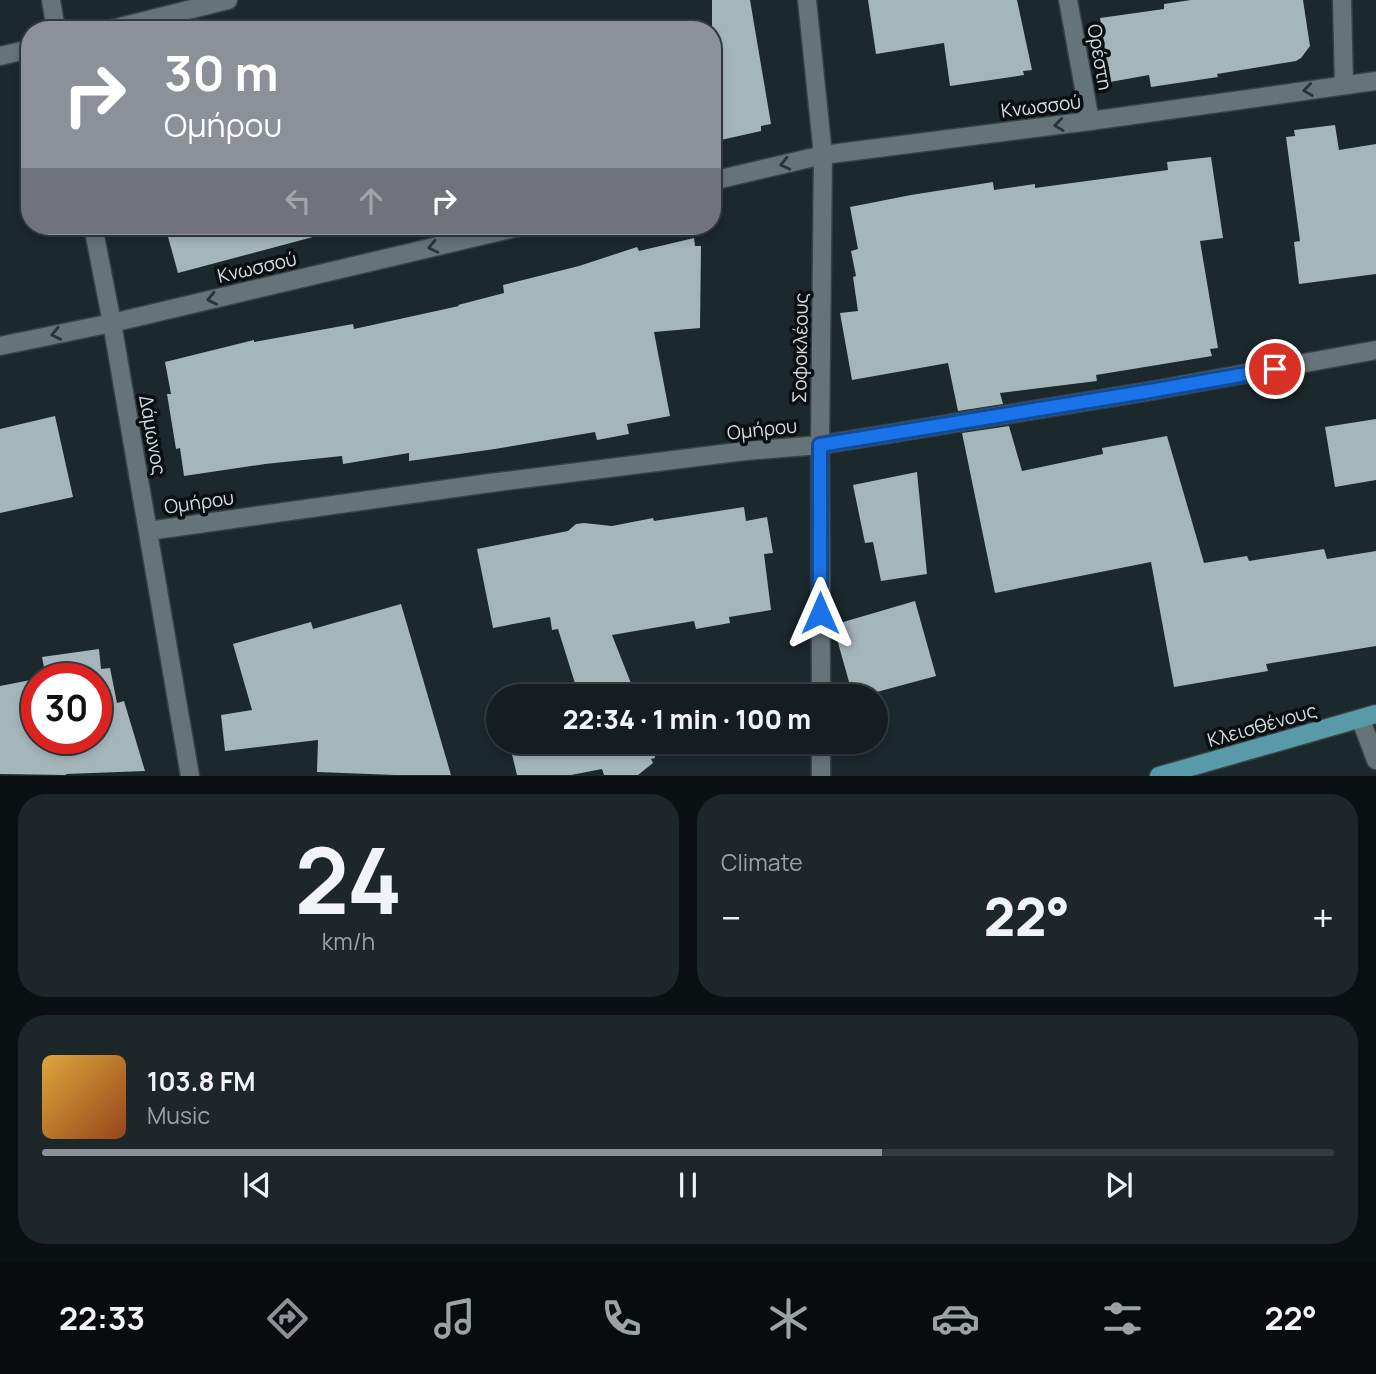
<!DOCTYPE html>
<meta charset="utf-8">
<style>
:root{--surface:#141e21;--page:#1d272a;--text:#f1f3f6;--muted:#9da2a5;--line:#333c3f;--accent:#8c9099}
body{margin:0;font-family:Manrope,sans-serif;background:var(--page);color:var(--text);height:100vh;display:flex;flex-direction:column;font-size:26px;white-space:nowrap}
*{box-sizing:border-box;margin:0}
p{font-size:23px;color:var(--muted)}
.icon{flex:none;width:38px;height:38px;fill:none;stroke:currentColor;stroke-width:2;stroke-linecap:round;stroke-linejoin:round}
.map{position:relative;height:776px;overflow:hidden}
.details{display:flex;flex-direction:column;gap:18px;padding:18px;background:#0b1012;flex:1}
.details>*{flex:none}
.guide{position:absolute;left:21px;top:21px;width:700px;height:214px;border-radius:28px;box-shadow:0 4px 10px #0003,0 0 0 2px var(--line);background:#8c9099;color:#fff;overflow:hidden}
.speed{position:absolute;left:21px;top:663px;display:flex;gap:14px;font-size:35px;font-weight:700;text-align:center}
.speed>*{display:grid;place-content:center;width:91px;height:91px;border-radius:50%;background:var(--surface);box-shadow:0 4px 10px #0003,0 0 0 2px var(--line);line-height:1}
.speed .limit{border:10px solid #d22;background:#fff;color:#111}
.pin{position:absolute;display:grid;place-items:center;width:60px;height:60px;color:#fff;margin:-30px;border:4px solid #fff;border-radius:50%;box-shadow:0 2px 7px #0007}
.me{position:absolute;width:77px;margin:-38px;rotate:0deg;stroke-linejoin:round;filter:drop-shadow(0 0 5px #0008)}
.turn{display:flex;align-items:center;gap:24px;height:147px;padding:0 28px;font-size:32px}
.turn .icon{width:91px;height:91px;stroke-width:2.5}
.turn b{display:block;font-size:49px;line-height:60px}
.lanes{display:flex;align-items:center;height:66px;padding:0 28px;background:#0003;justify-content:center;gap:35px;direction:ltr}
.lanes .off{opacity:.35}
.big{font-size:52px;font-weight:800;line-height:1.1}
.details .widget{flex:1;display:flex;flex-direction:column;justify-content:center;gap:10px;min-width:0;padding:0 24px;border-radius:28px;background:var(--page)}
.details .dial{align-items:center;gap:0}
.dial b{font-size:91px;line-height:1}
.song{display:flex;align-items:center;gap:21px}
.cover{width:84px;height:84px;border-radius:10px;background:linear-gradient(135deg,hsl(40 70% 55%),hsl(20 70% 35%))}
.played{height:7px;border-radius:4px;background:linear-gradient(90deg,var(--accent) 65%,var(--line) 65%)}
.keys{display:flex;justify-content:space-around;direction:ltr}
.heat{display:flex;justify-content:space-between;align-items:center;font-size:38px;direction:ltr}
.details .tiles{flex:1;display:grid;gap:18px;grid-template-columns:1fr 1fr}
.widget:last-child{grid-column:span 2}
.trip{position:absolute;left:486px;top:684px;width:402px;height:70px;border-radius:35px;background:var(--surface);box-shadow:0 4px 10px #0003,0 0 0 2px var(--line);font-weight:800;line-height:70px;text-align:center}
.tabs{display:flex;height:112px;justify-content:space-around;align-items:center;background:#080c0d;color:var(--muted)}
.tabs .icon{width:49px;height:49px}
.tabs .active{color:var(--accent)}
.tabs b{font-size:32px;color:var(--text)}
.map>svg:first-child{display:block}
</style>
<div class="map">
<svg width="1376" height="776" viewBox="0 0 1376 776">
<rect width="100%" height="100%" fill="#1b282c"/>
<!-- building -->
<g fill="#a5b6ba" fill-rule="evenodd">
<path d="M 712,0 L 750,0 L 771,124 L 761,126 L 761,131 L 712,142 Z"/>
<path d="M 868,0 L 1017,0 L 1032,70 L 1023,71 L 1024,75 L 950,86 L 944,43 L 876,54 Z"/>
<path d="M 1191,0 L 1303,0 L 1310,46 L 1301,58 L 1296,61 L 1217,74 L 1218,77 L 1151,87 L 1149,75 L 1110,82 L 1100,18 L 1164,9 L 1164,4 Z"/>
<path d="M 1335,125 L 1339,150 L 1376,144 L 1376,274 L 1299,284 L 1294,242 L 1300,241 L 1286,137 L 1295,136 L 1294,130 Z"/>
<path d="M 1211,157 L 1223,238 L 1200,241 L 1218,348 L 1210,349 L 1212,356 L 1096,375 L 1097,381 L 1000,393 L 1003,404 L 958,411 L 948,363 L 852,380 L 840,313 L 858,311 L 853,277 L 856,276 L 851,251 L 858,249 L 850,207 L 911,195 L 993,182 L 994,190 L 1035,184 L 1035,188 L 1168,170 L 1167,162 Z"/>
<path d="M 165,226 L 312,226 L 313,237 L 178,273 Z"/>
<path d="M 694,238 L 695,246 L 701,246 L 700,328 L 654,332 L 670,416 L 627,424 L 629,434 L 597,440 L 595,432 L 495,449 L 409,461 L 409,453 L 343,464 L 342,456 L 265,464 L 184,476 L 180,448 L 176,449 L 167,394 L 171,394 L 165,362 L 254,340 L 254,342 L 353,324 L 354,329 L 459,306 L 458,305 L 504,293 L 503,285 L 579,266 L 637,247 L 639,251 Z"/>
<path d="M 55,416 L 73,497 L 0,513 L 0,429 Z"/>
<path d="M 1376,419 L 1376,480 L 1335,487 L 1325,427 Z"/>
<path d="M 1009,426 L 1022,471 L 1103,454 L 1102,448 L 1167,436 L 1204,563 L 1247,556 L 1249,561 L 1324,549 L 1327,559 L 1376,551 L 1376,646 L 1266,664 L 1268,671 L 1174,687 L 1151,562 L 995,593 L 962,433 Z"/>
<path d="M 917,472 L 927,574 L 881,581 L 873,542 L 865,543 L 853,485 Z"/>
<path d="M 744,507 L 746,521 L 767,517 L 773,553 L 764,554 L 771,610 L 729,617 L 730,623 L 696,629 L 694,621 L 612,635 L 636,696 L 579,696 L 558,629 L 552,630 L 550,617 L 493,628 L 477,549 L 568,531 L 576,524 L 584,523 L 612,526 L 653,518 L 654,521 Z"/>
<path d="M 915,601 L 936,676 L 862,696 L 853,696 L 833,625 Z"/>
<path d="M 401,604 L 451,775 L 395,775 L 317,772 L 318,740 L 225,751 L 221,715 L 252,710 L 233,644 L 311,622 L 313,629 Z"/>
<path d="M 99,649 L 101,669 L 110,668 L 117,703 L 124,701 L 145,771 L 66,774 L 66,775 L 0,774 L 0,686 L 46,677 L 42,657 ZM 37,679 L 96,679 L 96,738 L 37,738 Z"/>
<path d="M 509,742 L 654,742 L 655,758 L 651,759 L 653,763 L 638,775 L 604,775 L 602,769 L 571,775 L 517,775 Z"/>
</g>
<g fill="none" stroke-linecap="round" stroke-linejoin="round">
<defs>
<g id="minor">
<path d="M 51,0 L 56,30"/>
<path d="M 807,0 L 823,155 L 820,445 L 821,696"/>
<path d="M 1068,0 L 1090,121"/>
<path d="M 1342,0 L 1344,85"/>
<path d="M 108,30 L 228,0"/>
<path d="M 0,56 L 30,49"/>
<path d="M 712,181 L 823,155 L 1090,121 L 1376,81"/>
<path d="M 93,226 L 112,323 L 190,776"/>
<path d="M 0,346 L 112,323 L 523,226"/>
<path d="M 148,531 L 490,483 L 745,451 L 820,445 L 1150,391 L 1376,350"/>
<path d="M 1361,720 L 1376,760"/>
<path d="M 821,742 L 821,776"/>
</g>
<path id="major" d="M 1159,776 L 1376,714"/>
</defs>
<!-- minor casing -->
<use href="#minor" stroke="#374245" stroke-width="21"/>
<!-- major casing -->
<use href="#major" stroke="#374245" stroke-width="21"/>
<!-- minor -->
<use href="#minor" stroke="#657478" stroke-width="18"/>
<!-- major -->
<use href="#major" stroke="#599aa9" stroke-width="18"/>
</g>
<!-- one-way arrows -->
<defs><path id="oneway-chevron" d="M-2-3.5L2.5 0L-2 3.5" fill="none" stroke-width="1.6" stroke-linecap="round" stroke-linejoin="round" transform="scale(1.75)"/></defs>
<g stroke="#2a3336">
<use href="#oneway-chevron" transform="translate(1308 90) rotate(172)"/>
<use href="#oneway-chevron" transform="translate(1059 125) rotate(173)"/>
<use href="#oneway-chevron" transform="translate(785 164) rotate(167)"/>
<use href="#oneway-chevron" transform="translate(433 247) rotate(167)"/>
<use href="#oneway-chevron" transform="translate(212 299) rotate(167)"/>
<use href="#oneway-chevron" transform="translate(56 334) rotate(168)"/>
</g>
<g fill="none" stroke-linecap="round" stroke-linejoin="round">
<defs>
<path id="route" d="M 820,613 L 820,445 L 1150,391 L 1275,369"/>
</defs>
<!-- route casing -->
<use href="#route" stroke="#114b97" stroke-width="18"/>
<!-- route -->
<use href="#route" stroke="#1a73e8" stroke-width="12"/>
</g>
<g text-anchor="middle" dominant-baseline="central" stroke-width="7" stroke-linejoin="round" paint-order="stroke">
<!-- street labels -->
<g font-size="19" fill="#d4dddf" stroke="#0a1012">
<text transform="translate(1100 57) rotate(80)">Ορέστη</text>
<text transform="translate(1041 106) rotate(-7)">Κνωσσού</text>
<text transform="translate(257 267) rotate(-13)">Κνωσσού</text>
<text transform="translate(800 348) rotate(-89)">Σοφοκλέους</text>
<text transform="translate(762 429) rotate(-6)">Ομήρου</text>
<text transform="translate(153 435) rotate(80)">Δάμωνος</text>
<text transform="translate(199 502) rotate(-8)">Ομήρου</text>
<text transform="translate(1262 725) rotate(-16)">Κλεισθένους</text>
</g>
</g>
</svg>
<div class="speed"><div class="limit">30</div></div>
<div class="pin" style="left:1275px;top:369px;background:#d93025"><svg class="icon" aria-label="arrive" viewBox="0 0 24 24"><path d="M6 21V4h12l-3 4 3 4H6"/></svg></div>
<svg class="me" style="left:820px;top:613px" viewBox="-20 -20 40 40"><path d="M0-17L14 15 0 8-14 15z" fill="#1a73e8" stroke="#fff" stroke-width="4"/></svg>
<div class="trip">22:34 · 1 min · 100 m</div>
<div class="guide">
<div class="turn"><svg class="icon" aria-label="right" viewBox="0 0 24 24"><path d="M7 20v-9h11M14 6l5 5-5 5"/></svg><div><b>30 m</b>Ομήρου</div></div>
<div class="lanes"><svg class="icon off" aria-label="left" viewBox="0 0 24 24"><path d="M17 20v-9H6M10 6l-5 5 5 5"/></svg><svg class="icon off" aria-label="ahead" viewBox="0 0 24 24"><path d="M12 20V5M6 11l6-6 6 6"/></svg><svg class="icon" aria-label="right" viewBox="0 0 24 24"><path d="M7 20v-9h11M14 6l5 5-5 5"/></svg></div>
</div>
</div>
<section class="details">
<div class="tiles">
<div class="widget dial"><b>24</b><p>km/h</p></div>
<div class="widget"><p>Climate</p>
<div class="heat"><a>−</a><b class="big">22°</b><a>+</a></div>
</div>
<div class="widget">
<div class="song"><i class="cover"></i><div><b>103.8 FM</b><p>Music</p></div></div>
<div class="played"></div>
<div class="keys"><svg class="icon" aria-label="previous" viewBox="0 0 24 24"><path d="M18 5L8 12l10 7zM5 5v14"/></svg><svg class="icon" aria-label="pause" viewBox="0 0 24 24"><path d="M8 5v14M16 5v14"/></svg><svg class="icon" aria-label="next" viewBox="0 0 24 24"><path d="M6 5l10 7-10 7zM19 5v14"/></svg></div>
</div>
</div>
</section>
<nav class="tabs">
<b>22:33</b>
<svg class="icon active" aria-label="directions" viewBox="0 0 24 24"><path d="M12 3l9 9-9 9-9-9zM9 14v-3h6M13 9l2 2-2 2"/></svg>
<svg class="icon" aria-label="music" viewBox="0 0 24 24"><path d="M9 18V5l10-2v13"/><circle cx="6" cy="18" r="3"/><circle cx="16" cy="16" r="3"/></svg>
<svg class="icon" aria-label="phone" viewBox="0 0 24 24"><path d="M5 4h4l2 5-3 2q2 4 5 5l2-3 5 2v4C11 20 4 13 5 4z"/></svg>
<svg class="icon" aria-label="climate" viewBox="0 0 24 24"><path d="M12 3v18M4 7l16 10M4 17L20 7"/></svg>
<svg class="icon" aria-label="car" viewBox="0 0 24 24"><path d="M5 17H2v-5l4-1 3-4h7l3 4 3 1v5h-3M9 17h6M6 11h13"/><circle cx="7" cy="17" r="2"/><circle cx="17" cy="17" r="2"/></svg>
<svg class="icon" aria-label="filters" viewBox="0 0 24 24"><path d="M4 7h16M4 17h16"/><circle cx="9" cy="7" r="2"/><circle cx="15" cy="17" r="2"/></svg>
<b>22°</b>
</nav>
